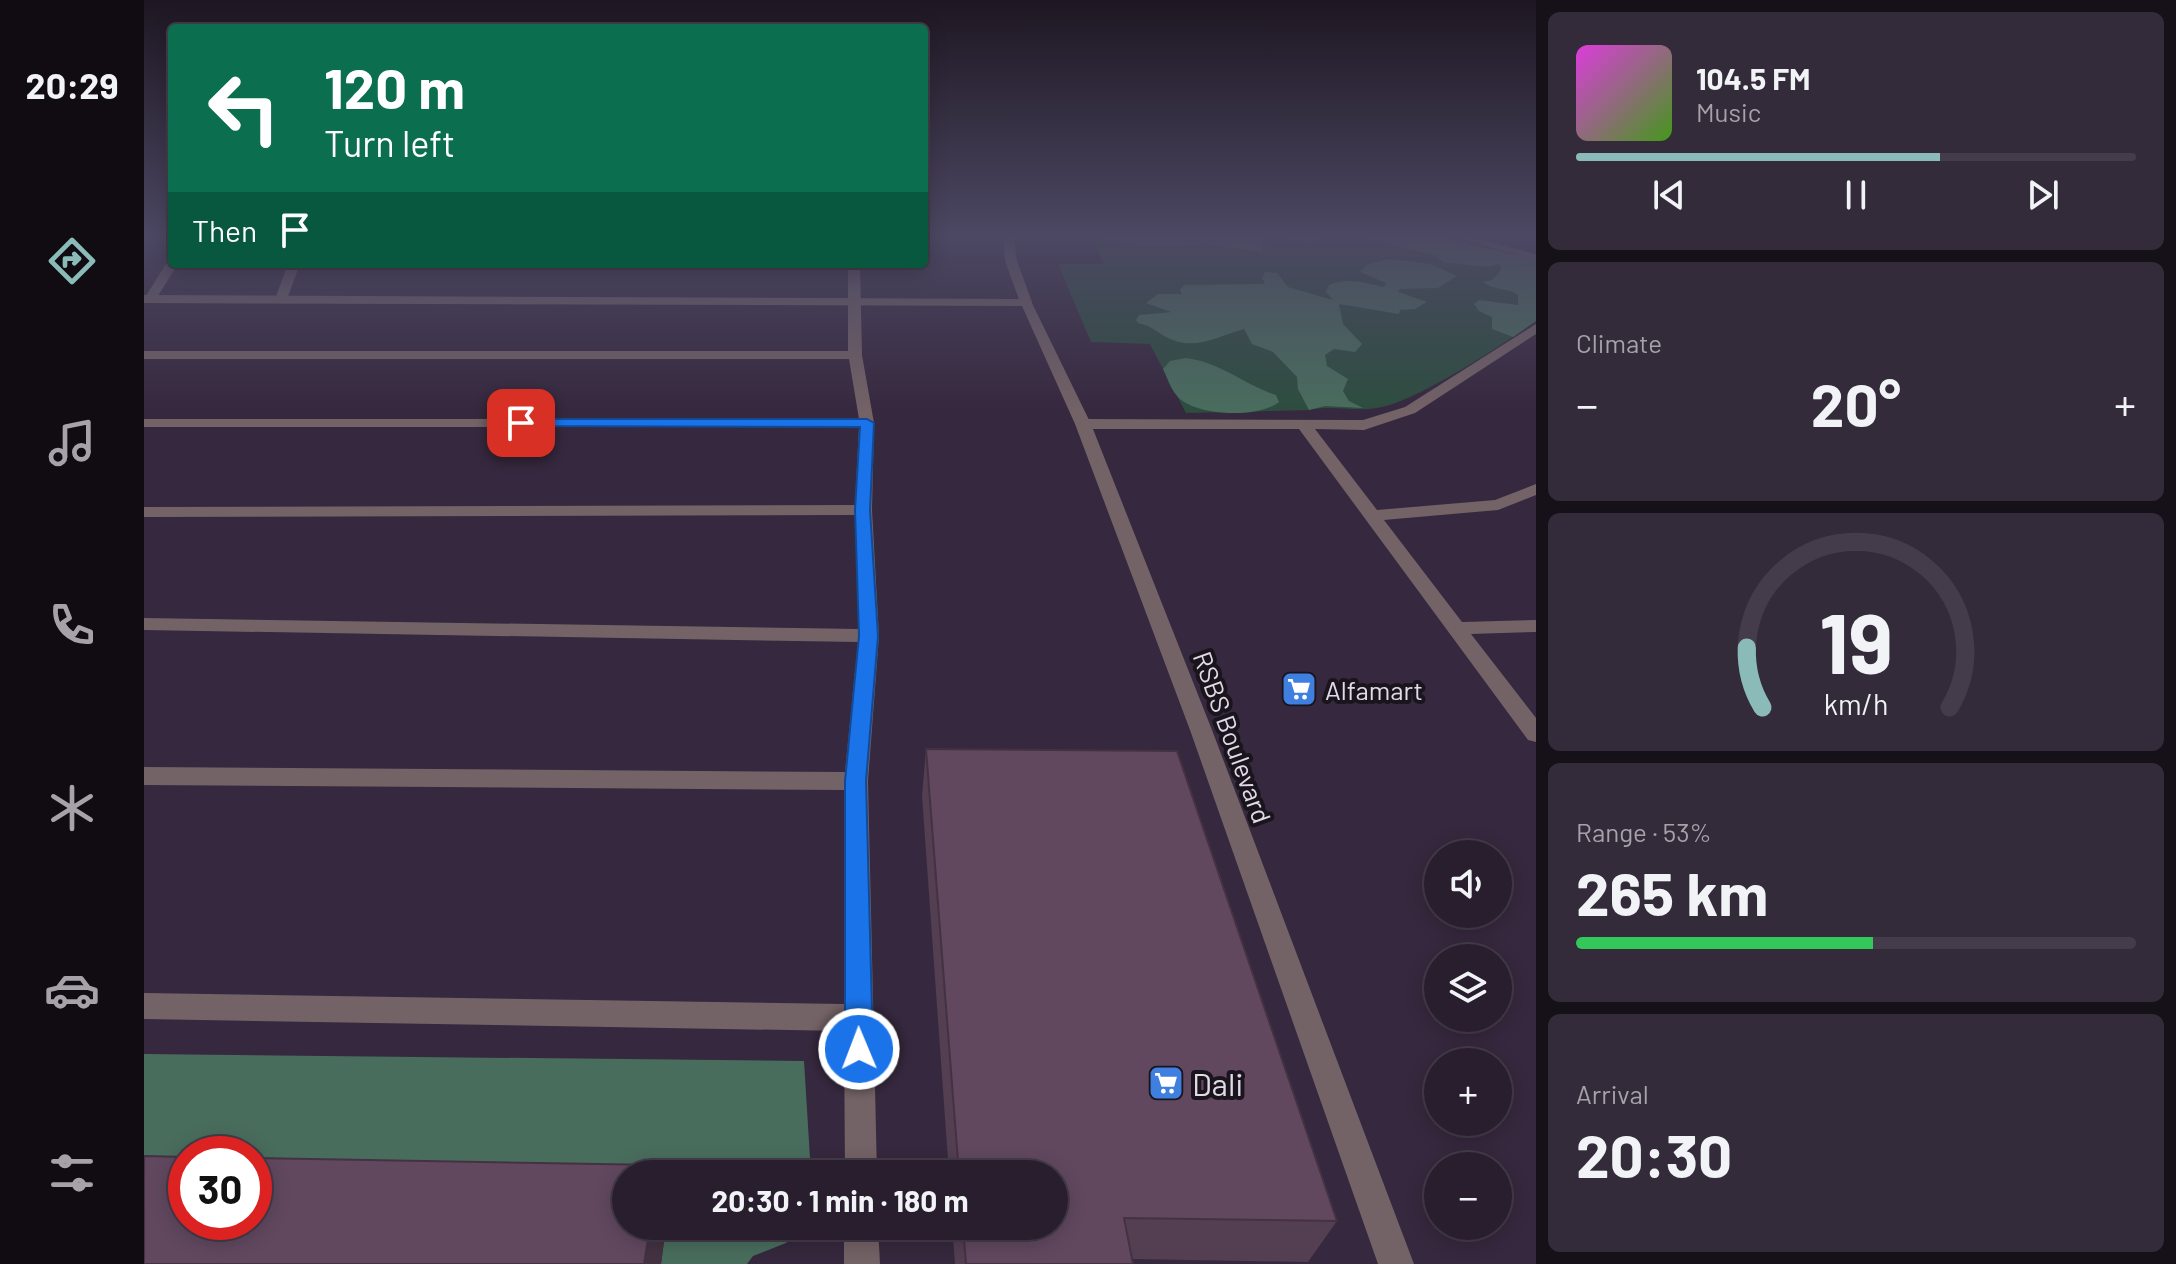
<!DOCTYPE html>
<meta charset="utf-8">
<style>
:root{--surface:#281e2e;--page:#342b3a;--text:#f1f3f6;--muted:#a5a2aa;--line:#443c4a;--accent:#8bbbb9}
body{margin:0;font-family:Barlow,sans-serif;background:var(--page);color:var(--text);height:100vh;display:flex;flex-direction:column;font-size:30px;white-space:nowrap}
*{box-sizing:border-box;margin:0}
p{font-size:26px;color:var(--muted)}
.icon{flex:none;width:44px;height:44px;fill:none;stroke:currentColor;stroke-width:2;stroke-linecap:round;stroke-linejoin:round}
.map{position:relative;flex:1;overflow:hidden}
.details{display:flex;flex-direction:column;gap:12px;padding:12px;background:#161019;width:640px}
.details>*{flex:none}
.guide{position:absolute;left:24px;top:24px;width:760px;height:244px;border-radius:8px;box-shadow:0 4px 20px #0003,0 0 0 2px var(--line);background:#0b6e4f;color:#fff;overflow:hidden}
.fabs{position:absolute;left:1280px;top:840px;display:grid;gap:16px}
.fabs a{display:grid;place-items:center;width:88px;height:88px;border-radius:50%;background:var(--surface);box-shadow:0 4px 20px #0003,0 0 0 2px var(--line);font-size:40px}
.speed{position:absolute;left:24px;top:1136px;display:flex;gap:16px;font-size:40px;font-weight:700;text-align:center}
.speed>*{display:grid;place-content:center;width:104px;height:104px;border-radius:50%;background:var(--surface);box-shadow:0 4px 20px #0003,0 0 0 2px var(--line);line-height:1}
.speed .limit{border:12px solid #d22;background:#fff;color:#111}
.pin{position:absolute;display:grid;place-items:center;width:68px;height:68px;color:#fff;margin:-34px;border-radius:16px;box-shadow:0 4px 12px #0006}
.me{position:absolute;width:88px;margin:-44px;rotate:359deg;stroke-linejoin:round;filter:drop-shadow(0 0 6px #0008)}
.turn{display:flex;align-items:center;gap:28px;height:168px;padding:0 24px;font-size:36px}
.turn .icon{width:104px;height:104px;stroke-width:2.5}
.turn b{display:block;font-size:56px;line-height:68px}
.then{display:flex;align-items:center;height:76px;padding:0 24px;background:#0003;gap:16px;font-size:30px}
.big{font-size:60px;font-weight:700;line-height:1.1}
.details .tile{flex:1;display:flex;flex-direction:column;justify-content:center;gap:12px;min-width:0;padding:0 28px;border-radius:12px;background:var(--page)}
.details .dial{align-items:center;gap:0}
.dial svg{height:208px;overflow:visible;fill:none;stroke:var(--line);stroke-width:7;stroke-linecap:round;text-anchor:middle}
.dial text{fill:var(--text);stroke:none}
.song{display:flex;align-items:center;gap:24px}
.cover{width:96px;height:96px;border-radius:12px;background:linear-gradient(135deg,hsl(300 70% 55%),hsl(100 70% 35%))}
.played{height:8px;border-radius:4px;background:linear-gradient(90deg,var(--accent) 65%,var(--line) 65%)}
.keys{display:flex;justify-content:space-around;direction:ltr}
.heat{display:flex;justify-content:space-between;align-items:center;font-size:44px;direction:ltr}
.charge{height:12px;border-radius:6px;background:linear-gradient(90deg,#34c759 53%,var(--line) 0)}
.trip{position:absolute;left:468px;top:1160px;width:456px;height:80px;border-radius:40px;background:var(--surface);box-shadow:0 4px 20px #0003,0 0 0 2px var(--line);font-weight:700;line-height:80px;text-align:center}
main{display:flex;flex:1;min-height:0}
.tabs{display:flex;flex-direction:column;width:144px;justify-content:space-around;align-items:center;background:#100c12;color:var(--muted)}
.tabs .icon{width:56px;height:56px}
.tabs .current{color:var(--accent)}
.tabs b{font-size:36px;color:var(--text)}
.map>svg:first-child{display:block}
</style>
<main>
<nav class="tabs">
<b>20:29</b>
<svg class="icon current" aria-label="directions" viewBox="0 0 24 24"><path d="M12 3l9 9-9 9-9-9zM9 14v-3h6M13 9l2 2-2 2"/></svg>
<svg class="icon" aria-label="music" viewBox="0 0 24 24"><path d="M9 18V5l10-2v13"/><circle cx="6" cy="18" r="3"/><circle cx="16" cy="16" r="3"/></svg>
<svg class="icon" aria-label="phone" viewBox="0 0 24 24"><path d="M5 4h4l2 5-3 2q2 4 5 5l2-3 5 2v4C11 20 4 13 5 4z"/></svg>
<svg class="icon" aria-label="climate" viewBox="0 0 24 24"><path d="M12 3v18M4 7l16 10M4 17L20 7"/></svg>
<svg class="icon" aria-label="car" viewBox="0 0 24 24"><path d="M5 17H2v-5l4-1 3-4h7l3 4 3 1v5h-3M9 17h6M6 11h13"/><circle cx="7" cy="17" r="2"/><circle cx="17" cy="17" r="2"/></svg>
<svg class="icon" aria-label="filters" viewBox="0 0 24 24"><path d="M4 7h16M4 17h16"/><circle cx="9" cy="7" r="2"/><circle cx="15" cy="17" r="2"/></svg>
</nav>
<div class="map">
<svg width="1392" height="1264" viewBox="0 0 1392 1264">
<rect width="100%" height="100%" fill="#36283e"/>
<!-- green -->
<path fill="#2d4d3f" d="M 946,235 L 1291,235 L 1392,260 L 1392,321 C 1356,346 1274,401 1233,408 C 1210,412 1188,405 1165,410 L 1042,413 L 1006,344 L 947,342 L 914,264 L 960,264 Z"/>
<!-- forest -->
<g fill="#496d5d">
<path d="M 962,235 L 1169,235 L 1172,239 L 1168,244 C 1152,241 1133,231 1118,239 L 1118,251 C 1099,251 1080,245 1060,245 C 1025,245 1000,250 964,240 Z"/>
<path d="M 1224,235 L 1291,235 L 1392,260 L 1392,321 L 1369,337 L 1348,329 L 1348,317 L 1335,311 L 1330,304 L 1335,300 L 1374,305 L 1374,295 C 1363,287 1350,291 1339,282 L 1348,280 L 1358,269 L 1355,264 L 1344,267 L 1299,262 L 1290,255 L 1221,238 Z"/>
<path d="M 1245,259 L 1287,264 L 1313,276 L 1294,288 L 1256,289 L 1254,292 L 1283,302 L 1271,309 L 1256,310 L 1255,314 L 1195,304 L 1199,324 L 1218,344 L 1211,352 L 1190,349 L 1181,355 L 1183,366 L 1204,379 L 1199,391 L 1205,401 L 1219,408 L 1181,406 L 1165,410 L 1154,389 L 1153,377 L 1129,352 L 1108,344 L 1100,329 C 1077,335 1053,350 1029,340 C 1015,335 1010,326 994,323 L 992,320 L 995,315 L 1027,312 L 1002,303 L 1014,294 L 1038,294 L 1036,290 L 1040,285 L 1121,284 L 1118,278 L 1121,272 L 1133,273 L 1144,287 L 1189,300 L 1182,292 L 1185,285 C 1204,277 1220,283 1240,287 L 1242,283 L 1216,272 L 1224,264 Z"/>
<path d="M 1042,358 C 1076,362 1101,385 1132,395 L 1135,402 C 1115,418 1053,417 1034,397 C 1027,390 1023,377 1019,369 L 1026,361 Z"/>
<path d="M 0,1054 L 660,1061 L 667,1174 L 482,1174 L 110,1200 L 110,1154 L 42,1154 L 42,1199 L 0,1173 Z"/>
<path d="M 522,1226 L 666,1226 L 642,1243 L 609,1256 L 603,1264 L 517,1264 Z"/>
</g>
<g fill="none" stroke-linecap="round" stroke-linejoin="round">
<!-- minor -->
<g fill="#736266" fill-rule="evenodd">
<path d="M 859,235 L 869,235 L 873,261 L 888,302 L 886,305 L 876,302 L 861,261 Z"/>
<path d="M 1301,235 L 1319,235 L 1392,254 L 1392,260 Z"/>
<path d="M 28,261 L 28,264 L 34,264 L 12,299 L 2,302 L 0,299 L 22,264 Z"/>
<path d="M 144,264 L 156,264 L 143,299 L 133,302 L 131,299 Z"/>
<path d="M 704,264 L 716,264 L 718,355 L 730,423 L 728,510 L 735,636 L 724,781 L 733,1174 L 701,1174 L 700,1031 L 0,1019 L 0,993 L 700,1004 L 700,790 L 0,785 L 0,767 L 701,772 L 714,642 L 0,630 L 0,618 L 715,629 L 711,515 L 0,517 L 0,507 L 711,505 L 715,427 L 0,427 L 0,419 L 715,419 L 705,359 L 0,359 L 0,351 L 704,351 Z"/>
<path d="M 1392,324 L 1392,334 L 1271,413 L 1220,430 L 1171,429 L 1233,510 L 1351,500 L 1392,484 L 1392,495 L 1354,510 L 1240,520 L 1318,622 L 1392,620 L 1392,632 L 1327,634 L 1392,718 L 1392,742 L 1384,740 L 1155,429 L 939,429 L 931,424 L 939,419 L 1219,420 L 1261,407 Z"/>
<path d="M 700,1226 L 734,1226 L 736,1264 L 700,1264 Z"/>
</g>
<!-- tertiary -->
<path fill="#736266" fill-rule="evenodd" d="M 0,295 L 886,299 L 947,424 L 1068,730 L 1270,1264 L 1234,1264 L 1046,730 L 931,424 L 878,306 L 0,303 Z"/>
</g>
<!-- wall -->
<path fill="#533e52" d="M 782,749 L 1193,1221 L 1164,1262 L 988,1259 L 989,1264 L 811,1264 L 808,1226 L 910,1226 L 910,1174 L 805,1174 L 778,796 Z"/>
<!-- shaded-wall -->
<path fill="#443242" d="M 506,1226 L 522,1226 L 517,1264 L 500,1264 Z"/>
<!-- building -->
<g fill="#61485f" stroke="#443242" stroke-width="2">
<path d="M 782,749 L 1033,751 L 1193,1221 L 980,1218 L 989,1264 L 822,1264 L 819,1226 L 910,1226 L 910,1174 L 815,1174 Z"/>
<path d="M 0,1156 L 42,1157 L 42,1222 L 110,1222 L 110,1158 L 514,1165 L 513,1174 L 482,1174 L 482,1226 L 506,1226 L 500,1264 L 0,1264 Z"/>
</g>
<!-- sky -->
<linearGradient id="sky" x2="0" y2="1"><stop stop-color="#1e1622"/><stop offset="0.57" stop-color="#4c4863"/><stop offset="1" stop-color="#4c4863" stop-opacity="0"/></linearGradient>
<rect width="1392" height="412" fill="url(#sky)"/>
<!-- route -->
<path fill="#1a73e8" stroke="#114b97" stroke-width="2" d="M 377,419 L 723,419 L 730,423 L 726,510 L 734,636 L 722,781 L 729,1049 L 725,1058 L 715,1062 L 705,1058 L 701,1049 L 701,781 L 715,636 L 711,510 L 716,427 L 372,426 L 370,423 Z"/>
<!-- icons -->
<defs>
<symbol id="supermarket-square" viewBox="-11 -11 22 22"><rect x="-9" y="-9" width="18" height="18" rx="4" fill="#3f7fe0" stroke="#1a141d"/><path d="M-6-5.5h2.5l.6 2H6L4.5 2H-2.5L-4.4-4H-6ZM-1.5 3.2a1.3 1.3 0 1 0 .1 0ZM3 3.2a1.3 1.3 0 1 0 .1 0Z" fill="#fff"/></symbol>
</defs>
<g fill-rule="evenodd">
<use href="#supermarket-square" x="1135" y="669" width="40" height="40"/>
<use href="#supermarket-square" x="1002" y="1063" width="40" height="40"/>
</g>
<g text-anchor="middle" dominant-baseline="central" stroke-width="8" stroke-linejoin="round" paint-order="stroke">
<!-- poi labels -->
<g font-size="26" fill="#e3dae9" stroke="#1a141d" text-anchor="start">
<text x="1181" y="689">Alfamart</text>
</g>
<!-- street labels -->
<g font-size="26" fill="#e3dae9" stroke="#1a141d">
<text transform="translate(1089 737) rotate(70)">RSBS Boulevard</text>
</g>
<!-- near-poi labels -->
<g font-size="32" fill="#e3dae9" stroke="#1a141d" text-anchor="start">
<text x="1048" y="1083">Dali</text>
</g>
</g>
</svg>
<div class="fabs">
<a><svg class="icon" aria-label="sound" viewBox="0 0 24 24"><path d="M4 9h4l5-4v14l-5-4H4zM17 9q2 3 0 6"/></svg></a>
<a><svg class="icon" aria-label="layers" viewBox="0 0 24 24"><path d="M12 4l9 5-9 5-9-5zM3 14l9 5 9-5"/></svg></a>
<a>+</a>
<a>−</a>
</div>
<div class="speed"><div class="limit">30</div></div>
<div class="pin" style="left:377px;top:423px;background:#d93025"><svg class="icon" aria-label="arrive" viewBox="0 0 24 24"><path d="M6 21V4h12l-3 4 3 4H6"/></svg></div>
<svg class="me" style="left:715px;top:1049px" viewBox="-20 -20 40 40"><circle r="17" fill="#1a73e8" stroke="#fff" stroke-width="3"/><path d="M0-11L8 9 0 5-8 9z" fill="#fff"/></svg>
<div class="trip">20:30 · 1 min · 180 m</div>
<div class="guide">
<div class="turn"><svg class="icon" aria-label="left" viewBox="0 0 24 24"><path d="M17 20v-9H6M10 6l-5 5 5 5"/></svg><div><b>120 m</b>Turn left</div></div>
<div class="then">Then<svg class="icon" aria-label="arrive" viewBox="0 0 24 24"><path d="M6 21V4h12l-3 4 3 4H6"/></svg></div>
</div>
</div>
<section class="details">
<div class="tile">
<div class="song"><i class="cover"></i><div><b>104.5 FM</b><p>Music</p></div></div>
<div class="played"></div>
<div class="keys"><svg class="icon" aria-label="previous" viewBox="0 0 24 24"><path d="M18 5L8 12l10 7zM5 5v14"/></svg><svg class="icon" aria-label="pause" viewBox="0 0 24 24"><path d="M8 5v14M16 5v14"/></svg><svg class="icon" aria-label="next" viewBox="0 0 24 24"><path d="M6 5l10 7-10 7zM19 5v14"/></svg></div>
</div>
<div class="tile"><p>Climate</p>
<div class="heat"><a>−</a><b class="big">20°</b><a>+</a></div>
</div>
<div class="tile dial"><svg viewBox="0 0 100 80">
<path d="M14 69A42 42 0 1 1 86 69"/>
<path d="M14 69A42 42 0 0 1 8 46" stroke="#8bbbb9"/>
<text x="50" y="56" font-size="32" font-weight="700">19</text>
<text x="50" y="72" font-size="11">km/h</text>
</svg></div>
<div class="tile"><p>Range · 53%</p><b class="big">265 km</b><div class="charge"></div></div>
<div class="tile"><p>Arrival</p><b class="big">20:30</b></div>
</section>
</main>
